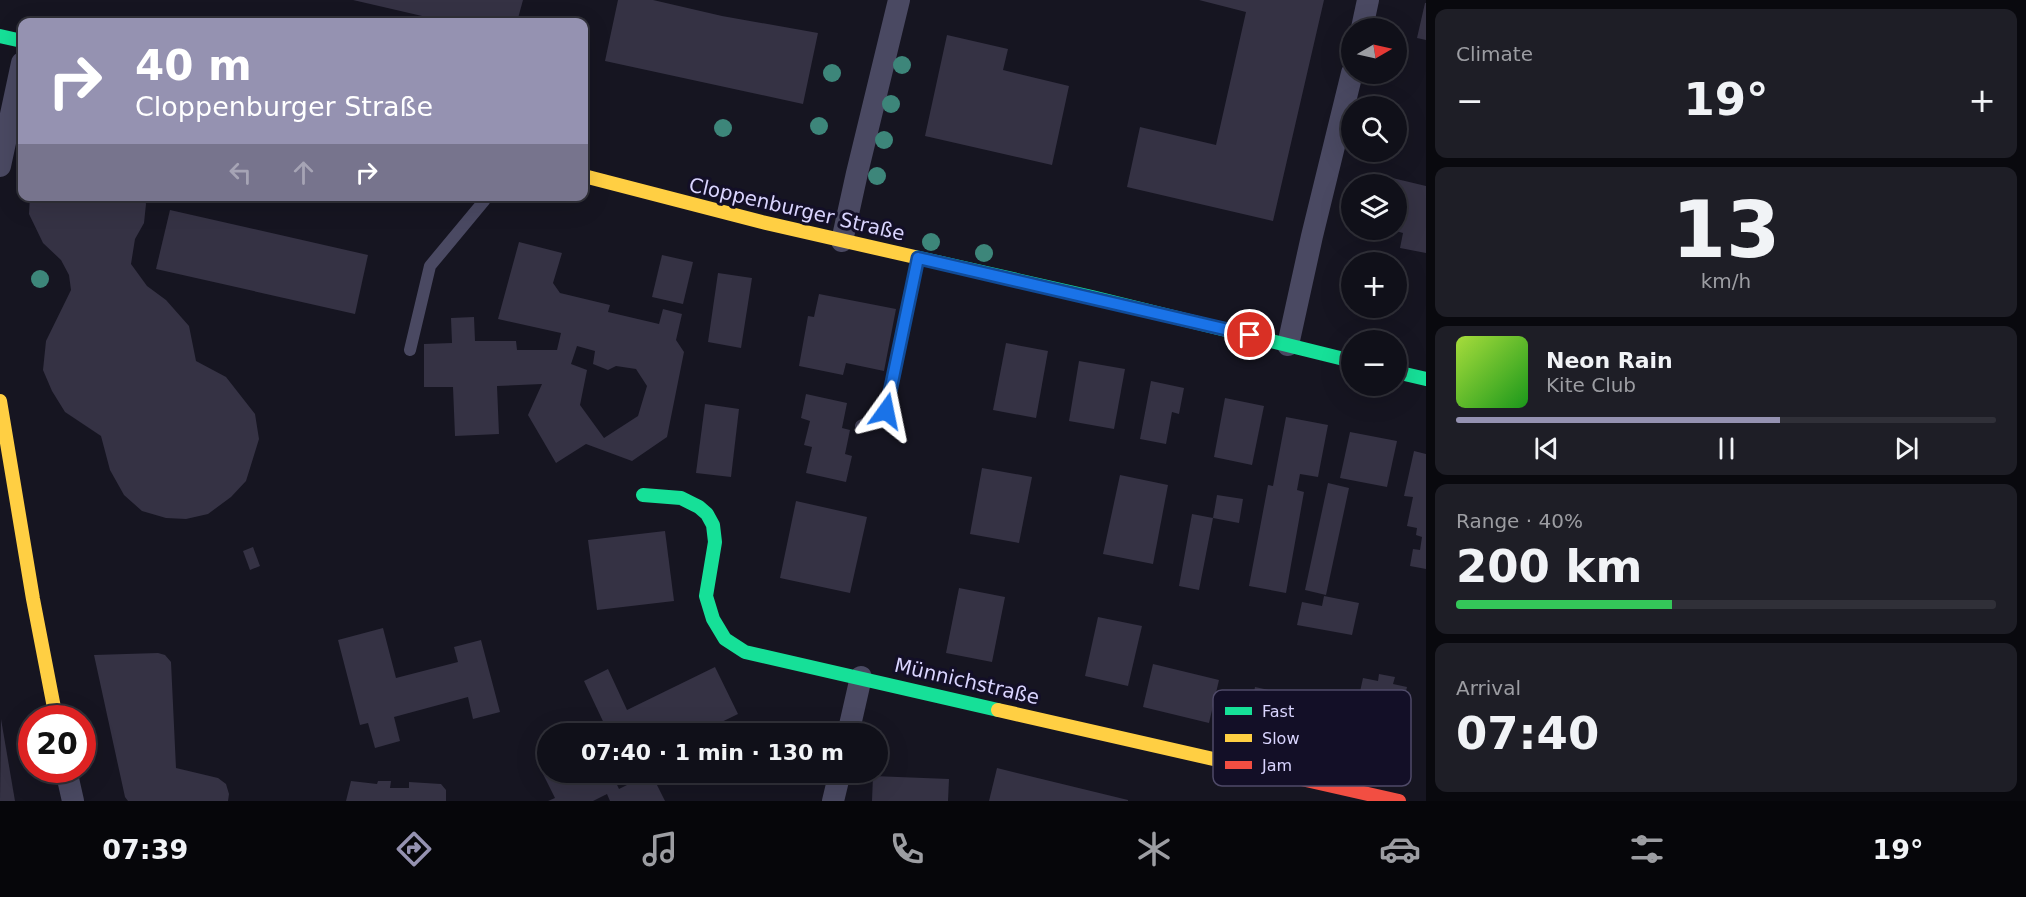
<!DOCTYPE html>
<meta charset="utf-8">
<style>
:root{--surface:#101019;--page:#1e1e26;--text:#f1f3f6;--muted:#9c9da2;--line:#303038;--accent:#9592b1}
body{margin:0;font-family:"DejaVu Sans",sans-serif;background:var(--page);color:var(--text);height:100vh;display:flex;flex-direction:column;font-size:22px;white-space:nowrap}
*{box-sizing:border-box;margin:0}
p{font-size:20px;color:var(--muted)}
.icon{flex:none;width:33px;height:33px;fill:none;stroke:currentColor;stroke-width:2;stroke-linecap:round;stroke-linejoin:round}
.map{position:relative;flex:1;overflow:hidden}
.drawer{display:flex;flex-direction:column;gap:9px;padding:9px;background:#09090e;width:600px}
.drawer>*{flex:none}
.top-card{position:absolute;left:18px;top:18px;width:570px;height:183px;border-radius:12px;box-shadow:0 6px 24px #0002,0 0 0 2px var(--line);background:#9592b1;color:#fff;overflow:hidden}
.needle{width:39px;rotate:81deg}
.tools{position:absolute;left:1341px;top:18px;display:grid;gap:12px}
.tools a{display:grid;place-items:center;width:66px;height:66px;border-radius:50%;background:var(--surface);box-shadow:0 6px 24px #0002,0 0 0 2px var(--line);font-size:30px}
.speed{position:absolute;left:18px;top:705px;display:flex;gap:12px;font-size:30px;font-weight:700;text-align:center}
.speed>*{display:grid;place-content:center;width:78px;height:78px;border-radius:50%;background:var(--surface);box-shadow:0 6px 24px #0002,0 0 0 2px var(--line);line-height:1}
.speed .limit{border:9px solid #d22;background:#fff;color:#111}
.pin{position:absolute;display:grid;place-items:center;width:51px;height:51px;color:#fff;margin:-26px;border:3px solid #fff;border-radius:50%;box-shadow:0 2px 6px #0007}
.me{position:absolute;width:66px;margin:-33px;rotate:12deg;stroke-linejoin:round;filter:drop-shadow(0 0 4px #0008)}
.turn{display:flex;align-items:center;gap:21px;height:126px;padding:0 18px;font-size:27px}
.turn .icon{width:78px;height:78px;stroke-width:2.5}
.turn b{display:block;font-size:42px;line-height:51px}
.lanes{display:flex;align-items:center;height:57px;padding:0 18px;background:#0003;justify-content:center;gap:30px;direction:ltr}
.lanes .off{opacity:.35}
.big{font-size:45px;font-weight:800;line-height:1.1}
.drawer .tile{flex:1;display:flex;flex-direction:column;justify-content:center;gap:9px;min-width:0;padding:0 21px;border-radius:12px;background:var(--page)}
.drawer .dial{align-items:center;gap:0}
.dial b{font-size:78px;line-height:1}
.song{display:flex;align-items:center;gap:18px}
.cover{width:72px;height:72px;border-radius:9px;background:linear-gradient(135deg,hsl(80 70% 55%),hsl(120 70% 35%))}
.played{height:6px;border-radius:3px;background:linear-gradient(90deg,var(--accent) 60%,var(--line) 60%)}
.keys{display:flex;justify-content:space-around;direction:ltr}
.heat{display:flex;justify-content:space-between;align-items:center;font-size:33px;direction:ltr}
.charge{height:9px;border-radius:4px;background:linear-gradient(90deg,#34c759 40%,var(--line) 0)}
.trip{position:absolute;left:537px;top:723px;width:351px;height:60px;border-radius:30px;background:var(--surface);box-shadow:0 6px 24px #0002,0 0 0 2px var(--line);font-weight:800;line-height:60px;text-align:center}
.menu{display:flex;height:96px;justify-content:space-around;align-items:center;background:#06060a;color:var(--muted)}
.menu .icon{width:42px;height:42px}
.menu .selected{color:var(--accent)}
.menu b{font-size:27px;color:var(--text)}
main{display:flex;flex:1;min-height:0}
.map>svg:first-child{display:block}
</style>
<main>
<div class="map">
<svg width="1426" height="801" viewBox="0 0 1426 801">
<rect width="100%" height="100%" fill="#161521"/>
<!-- building -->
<g fill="#353244" fill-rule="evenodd">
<path d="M 353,0 L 523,0 L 517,22 L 448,22 Z"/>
<path d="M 618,0 L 653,0 L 722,16 L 818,33 L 803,104 L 605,61 Z"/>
<path d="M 1199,0 L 1324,0 L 1273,221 L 1127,187 L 1140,127 L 1216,145 L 1246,12 Z"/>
<path d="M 1425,3 L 1426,3 L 1426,40 L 1417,38 Z"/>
<path d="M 947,35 L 1008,49 L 1003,70 L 1069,86 L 1052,165 L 925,136 Z"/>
<path d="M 1384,176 L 1426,186 L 1426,253 L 1400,248 L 1403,233 L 1396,231 L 1396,184 L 1382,184 Z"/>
<path d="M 30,196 L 144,196 L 146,204 L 144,223 L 135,239 L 131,264 L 147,286 L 166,300 L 189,326 L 196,361 L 226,377 L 255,414 L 259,439 L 246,481 L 231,497 L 208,514 L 186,519 L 166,518 L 142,511 L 124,495 L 110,470 L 101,436 L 65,412 L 52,391 L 43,370 L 46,341 L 71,290 L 69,275 L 61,260 L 43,243 L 29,214 Z"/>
<path d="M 170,210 L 368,255 L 355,314 L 156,269 Z"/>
<path d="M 519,242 L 562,253 L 553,283 L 560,293 L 610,305 L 608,312 L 659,324 L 663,309 L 682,314 L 676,340 L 684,352 L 667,437 L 632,461 L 586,444 L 556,463 L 528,415 L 542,384 L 497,386 L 499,434 L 455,436 L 453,387 L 424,387 L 424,344 L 452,343 L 451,318 L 474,317 L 475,341 L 516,341 L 517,350 L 557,350 L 561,333 L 498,319 ZM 577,346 L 595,351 L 593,364 L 608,370 L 616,366 L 636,369 L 647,386 L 638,416 L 604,438 L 580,405 L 587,370 L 571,364 Z"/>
<path d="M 662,255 L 693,262 L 683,304 L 652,297 Z"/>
<path d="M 718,273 L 752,278 L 741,348 L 708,342 Z"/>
<path d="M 819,294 L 896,309 L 884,371 L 846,363 L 843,375 L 799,366 L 808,316 L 814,317 Z"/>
<path d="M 1006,343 L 1048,351 L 1036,418 L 993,410 Z"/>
<path d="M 1079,361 L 1125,369 L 1114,429 L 1069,421 Z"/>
<path d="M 1151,381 L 1184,388 L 1179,414 L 1172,412 L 1166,444 L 1140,439 Z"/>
<path d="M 806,394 L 847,403 L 842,428 L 850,430 L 845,454 L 852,456 L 846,482 L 806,473 L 812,447 L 804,445 L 810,421 L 801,418 Z"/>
<path d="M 1225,398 L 1264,406 L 1252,465 L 1214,457 Z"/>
<path d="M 705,404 L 739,409 L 731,477 L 696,473 Z"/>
<path d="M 1286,417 L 1328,425 L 1318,477 L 1300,474 L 1297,490 L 1304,492 L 1286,593 L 1249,586 L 1268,485 L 1273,486 Z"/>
<path d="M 1350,432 L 1397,441 L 1387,487 L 1340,478 Z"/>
<path d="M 1414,451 L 1426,454 L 1426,569 L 1410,566 L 1413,549 L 1420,550 L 1422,537 L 1416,535 L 1417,528 L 1407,526 L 1413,497 L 1404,496 Z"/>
<path d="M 982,468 L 1032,477 L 1019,543 L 970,534 Z"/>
<path d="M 1120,475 L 1168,485 L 1153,564 L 1103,554 Z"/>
<path d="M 1328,483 L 1349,488 L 1326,595 L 1305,590 Z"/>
<path d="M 1217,495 L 1243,499 L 1239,523 L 1213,518 L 1199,590 L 1179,586 L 1192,514 L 1213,518 Z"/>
<path d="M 796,501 L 867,517 L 850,593 L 780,578 Z"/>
<path d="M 665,531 L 674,601 L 597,610 L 588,540 Z"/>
<path d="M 253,547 L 260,566 L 250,570 L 243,551 Z"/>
<path d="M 959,588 L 1005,597 L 992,662 L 946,653 Z"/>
<path d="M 1324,596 L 1359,603 L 1352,635 L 1297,625 L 1302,602 L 1322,606 Z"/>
<path d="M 1098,617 L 1142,626 L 1128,686 L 1085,676 Z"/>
<path d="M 383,628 L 396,678 L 458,662 L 454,647 L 481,640 L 500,712 L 473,719 L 468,697 L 394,717 L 400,741 L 375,748 L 368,723 L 360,725 L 338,640 Z"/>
<path d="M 158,653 L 165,655 L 171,662 L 176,768 L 218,778 L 226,784 L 229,794 L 228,801 L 128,801 L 125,797 L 94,655 Z"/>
<path d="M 1153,664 L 1219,680 L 1209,723 L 1143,707 Z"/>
<path d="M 715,667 L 738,714 L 697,734 L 609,734 L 584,681 L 608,669 L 627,710 Z"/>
<path d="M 1379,674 L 1395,677 L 1393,684 L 1407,687 L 1395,740 L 1369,735 L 1367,741 L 1350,737 L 1363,678 L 1378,681 Z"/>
<path d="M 1255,687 L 1311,699 L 1302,742 L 1246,730 Z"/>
<path d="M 1,719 L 15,801 L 0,801 Z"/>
<path d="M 548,756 L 548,772 L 611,772 L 619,789 L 651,773 L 665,801 L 610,801 L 607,794 L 593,801 L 548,801 L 555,798 L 537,762 Z"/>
<path d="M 997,768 L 1128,800 L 1128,801 L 989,801 Z"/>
<path d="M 873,776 L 949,779 L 948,801 L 872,801 Z"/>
<path d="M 351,781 L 377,784 L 378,781 L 391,781 L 390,788 L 409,788 L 409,782 L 441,784 L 446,790 L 446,801 L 346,801 Z"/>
</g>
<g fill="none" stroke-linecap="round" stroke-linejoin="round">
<!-- lane -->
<g stroke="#4a4962" stroke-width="12">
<path d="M 410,350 L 430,266 L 484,201 L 485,196"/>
<path d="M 861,426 L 886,411 L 917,259"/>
</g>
<!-- street -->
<g stroke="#4a4962" stroke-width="22">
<path d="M 1362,28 L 1368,0"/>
<path d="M 0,166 L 22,63"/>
<path d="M 842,241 L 857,173 L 899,0"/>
<path d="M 1288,345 L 1312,236 L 1352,73"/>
<path d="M 848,734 L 861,677"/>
<path d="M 66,770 L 73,801"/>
<path d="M 833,801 L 840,772"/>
</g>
<!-- fast -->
<g stroke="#16e098" stroke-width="14">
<path d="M 0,36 L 22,41"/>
<path d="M 915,257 L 1092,297 L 1352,361"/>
<path d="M 1396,372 L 1426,379"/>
<path d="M 643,495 L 681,498 L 699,507 L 707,514 L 713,525 L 715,542 L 706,596 L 713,619 L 725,639 L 745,652 L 998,710"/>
</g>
<!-- slow -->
<g stroke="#ffcf43" stroke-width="14">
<path d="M 584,176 L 762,222 L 915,257"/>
<path d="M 0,401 L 33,599 L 56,718"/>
<path d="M 998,710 L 1262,770"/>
</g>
<!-- jam -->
<path stroke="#f24e42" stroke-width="14" d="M 1262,770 L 1399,801"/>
</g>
<!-- trees -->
<g fill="#3d867a">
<circle cx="902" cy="65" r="9"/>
<circle cx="832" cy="73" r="9"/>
<circle cx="891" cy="104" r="9"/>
<circle cx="819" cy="126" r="9"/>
<circle cx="723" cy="128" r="9"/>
<circle cx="884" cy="140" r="9"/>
<circle cx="877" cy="176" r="9"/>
<circle cx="931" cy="242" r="9"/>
<circle cx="984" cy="253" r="9"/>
<circle cx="40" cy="279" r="9"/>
</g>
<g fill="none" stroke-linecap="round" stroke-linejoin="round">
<defs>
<path id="route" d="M 886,411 L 918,258 L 1250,335"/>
</defs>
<!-- route casing -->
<use href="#route" stroke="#114b97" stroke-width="15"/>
<!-- route -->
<use href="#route" stroke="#1a73e8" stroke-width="10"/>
</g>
<g text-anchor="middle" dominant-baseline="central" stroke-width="6" stroke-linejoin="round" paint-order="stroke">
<!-- street labels -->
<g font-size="20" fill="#dad5ff" stroke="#130f27">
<text transform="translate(797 209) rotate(13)">Cloppenburger Straße</text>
<text transform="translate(967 681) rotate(13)">Münnichstraße</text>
</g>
</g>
<!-- legend -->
<rect x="1213" y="690" width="198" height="96" rx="9" fill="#130f27" stroke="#4f4a68" stroke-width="1.5"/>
<rect x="1225" y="707" width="27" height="8" fill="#16e098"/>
<rect x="1225" y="734" width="27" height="8" fill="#ffcf43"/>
<rect x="1225" y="761" width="27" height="8" fill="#f24e42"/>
<g font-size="16" fill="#dad5ff">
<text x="1262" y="717">Fast</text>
<text x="1262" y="744">Slow</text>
<text x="1262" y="771">Jam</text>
</g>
</svg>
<div class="tools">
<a><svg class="needle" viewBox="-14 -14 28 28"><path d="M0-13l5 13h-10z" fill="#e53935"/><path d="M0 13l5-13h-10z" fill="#9c9da2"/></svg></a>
<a><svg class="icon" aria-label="search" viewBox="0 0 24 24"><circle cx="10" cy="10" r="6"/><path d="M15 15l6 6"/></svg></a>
<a><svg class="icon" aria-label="layers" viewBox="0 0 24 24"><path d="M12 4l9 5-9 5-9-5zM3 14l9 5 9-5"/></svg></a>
<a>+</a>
<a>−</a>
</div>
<div class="speed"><div class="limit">20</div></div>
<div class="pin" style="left:1250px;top:335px;background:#d93025"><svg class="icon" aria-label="arrive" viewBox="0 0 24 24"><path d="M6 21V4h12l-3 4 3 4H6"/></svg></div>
<svg class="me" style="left:886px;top:411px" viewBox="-20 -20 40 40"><path d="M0-17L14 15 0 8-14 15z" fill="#1a73e8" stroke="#fff" stroke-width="4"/></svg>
<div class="trip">07:40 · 1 min · 130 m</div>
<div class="top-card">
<div class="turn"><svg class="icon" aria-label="right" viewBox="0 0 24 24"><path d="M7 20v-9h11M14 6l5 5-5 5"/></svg><div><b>40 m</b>Cloppenburger Straße</div></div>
<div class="lanes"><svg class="icon off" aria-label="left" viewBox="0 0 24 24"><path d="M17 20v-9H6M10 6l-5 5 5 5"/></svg><svg class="icon off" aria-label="ahead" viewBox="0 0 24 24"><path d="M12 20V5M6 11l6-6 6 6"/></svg><svg class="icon" aria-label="right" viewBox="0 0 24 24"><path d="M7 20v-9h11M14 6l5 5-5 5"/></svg></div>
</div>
</div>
<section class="drawer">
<div class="tile"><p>Climate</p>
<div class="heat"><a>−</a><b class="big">19°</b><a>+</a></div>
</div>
<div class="tile dial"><b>13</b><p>km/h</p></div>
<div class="tile">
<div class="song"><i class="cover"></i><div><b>Neon Rain</b><p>Kite Club</p></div></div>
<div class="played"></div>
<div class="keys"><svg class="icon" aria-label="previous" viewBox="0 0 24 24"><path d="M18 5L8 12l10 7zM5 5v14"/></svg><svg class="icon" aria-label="pause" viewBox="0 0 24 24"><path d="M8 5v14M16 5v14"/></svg><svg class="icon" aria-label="next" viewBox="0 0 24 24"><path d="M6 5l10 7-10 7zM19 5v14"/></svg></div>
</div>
<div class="tile"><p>Range · 40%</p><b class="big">200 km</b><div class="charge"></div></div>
<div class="tile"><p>Arrival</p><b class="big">07:40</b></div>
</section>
</main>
<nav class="menu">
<b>07:39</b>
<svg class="icon selected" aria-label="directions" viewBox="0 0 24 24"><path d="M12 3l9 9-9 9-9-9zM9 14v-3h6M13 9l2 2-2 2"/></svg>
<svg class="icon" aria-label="music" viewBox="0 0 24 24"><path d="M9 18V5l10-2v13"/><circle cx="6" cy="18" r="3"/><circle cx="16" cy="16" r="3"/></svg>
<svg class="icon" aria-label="phone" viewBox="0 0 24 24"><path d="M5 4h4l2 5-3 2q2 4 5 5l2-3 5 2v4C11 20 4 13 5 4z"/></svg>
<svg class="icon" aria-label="climate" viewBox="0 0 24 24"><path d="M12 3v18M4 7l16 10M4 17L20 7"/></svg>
<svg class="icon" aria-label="car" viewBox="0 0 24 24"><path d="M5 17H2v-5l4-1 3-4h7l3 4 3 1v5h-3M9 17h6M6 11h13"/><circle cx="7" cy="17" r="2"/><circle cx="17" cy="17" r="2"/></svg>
<svg class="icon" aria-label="filters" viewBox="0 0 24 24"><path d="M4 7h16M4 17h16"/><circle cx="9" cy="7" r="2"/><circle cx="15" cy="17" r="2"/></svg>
<b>19°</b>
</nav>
